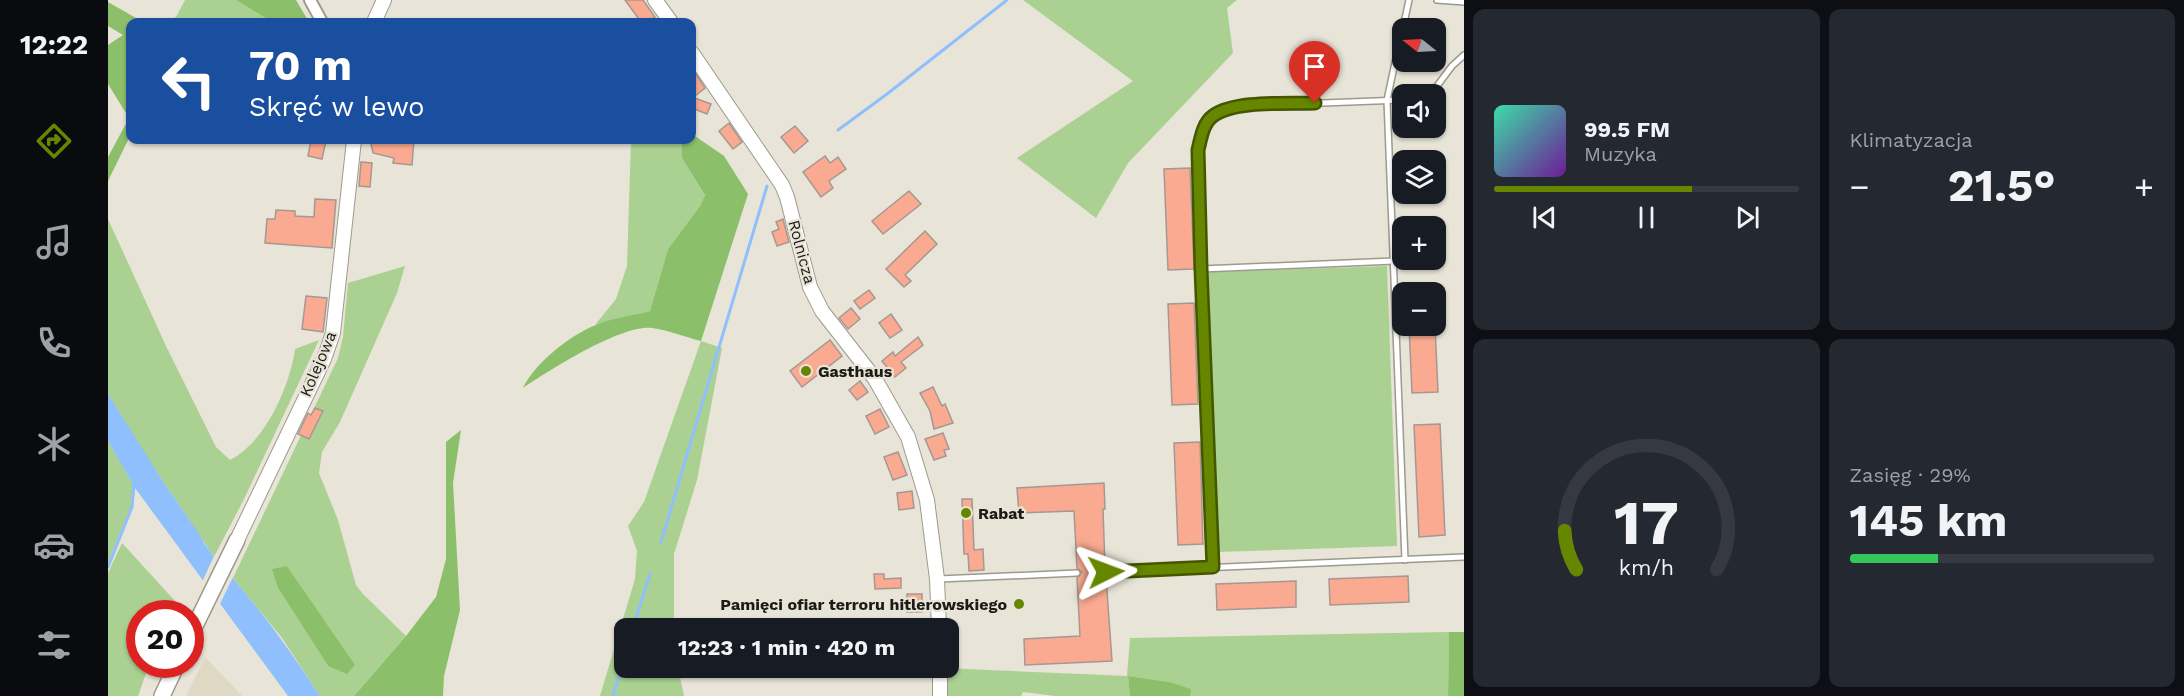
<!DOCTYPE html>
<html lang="pl">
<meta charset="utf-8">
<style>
:root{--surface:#171b24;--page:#242831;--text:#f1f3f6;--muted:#9ea1a6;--line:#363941;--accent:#668600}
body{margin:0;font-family:"Work Sans",sans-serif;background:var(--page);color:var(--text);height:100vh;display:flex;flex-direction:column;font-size:22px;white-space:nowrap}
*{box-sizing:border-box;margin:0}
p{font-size:20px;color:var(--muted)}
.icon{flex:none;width:33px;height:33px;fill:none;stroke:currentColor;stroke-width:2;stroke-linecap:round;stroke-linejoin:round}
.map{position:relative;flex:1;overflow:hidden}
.sheet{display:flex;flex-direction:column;gap:9px;padding:9px;background:#0d0f14;width:720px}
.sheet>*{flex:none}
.banner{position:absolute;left:18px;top:18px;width:570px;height:126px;border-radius:12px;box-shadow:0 2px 4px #0004;background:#1a4fa0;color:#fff;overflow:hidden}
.needle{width:39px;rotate:288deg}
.buttons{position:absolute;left:1284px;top:18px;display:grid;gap:12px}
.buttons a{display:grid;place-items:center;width:54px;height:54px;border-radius:12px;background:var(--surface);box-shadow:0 2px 4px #0004;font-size:30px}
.speed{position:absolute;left:18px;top:600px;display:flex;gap:12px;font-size:30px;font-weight:700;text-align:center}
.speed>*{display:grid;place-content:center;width:78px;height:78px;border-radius:50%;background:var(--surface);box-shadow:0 2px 4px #0004;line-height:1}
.speed .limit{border:9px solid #d22;background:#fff;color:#111}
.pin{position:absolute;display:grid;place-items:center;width:51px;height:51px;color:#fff;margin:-62px -26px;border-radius:50% 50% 50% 0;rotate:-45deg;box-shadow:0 0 6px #0007}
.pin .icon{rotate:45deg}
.me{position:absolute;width:66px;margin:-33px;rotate:87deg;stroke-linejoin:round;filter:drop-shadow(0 0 4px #0008)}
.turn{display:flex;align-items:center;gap:21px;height:126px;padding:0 24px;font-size:27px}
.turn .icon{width:78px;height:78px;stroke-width:2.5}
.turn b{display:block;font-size:42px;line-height:51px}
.big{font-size:45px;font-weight:700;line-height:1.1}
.sheet .tile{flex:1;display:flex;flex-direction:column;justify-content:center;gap:9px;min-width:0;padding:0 21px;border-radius:12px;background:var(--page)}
.sheet .dial{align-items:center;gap:0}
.dial svg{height:156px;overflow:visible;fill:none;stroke:var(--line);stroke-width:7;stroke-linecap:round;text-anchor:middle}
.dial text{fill:var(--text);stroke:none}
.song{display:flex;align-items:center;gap:18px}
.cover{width:72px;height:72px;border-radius:9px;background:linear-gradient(135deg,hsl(160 70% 55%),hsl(280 70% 35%))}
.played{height:6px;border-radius:3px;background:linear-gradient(90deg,var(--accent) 65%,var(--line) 65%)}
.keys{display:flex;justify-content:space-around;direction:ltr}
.heat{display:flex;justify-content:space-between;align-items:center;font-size:33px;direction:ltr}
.charge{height:9px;border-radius:4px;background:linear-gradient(90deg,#34c759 29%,var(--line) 0)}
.sheet .tiles{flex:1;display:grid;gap:9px;grid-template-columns:repeat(2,1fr)}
.trip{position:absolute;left:506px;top:618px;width:345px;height:60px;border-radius:12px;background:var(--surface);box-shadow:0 2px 4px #0004;font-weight:700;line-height:60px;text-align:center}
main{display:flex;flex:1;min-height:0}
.tabs{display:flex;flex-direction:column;width:108px;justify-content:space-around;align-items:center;background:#090b0e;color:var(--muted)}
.tabs .icon{width:42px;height:42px}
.tabs .current{color:var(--accent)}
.tabs b{font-size:27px;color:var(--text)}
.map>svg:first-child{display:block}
</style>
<main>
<nav class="tabs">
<b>12:22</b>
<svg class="icon current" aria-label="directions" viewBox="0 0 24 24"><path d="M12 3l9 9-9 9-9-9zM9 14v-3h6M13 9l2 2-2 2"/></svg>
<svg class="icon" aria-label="music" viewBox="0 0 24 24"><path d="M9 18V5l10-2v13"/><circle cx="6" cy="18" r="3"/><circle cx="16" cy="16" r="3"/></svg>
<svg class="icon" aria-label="phone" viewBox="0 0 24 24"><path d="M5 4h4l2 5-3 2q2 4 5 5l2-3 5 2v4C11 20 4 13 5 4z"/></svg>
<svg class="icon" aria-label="climate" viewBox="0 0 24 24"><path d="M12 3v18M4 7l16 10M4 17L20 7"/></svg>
<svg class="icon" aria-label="car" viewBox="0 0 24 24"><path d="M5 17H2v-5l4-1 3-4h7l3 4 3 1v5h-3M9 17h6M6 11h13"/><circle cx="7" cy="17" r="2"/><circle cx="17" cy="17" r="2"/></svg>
<svg class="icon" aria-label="filters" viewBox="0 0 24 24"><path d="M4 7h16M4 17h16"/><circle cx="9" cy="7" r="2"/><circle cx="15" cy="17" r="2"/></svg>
</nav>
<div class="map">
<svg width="1356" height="696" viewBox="0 0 1356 696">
<rect width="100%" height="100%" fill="#e8e4d7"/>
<!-- built -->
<path fill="#dfd9c4" d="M 97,657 L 119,680 L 134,696 L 78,696 Z"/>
<!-- green -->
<g fill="#aad192" fill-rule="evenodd">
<path d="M 77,0 L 128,0 L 164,22 L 60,22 L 68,17 Z"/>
<path d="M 915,0 L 1129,0 L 1119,8 L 1125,53 L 1020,163 L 988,218 L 909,158 L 1025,81 Z"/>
<path d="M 523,140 L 574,140 L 574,158 L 597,195 L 592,206 L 560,249 L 542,311 L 487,325 L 508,299 L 519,266 Z"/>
<path d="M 0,219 L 58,346 L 108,447 L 122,460 C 157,443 182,386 187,349 L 211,340 L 136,499 L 106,557 L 29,443 L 0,394 Z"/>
<path d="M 297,266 L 289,293 L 232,422 L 214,452 L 211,473 L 230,520 L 248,585 L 255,594 L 298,636 L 246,696 L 212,696 L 174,638 L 125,578 L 230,358 L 235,337 L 240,283 ZM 179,566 L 247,666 L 220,666 L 170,588 Z"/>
<path d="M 1279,266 L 1289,546 L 1109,552 L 1100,272 Z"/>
<path d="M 593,341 L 614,348 L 589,480 L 566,554 L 566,628 L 516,628 L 516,668 L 570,668 L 576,696 L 492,696 L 527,579 L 529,551 L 520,526 L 536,502 Z"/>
<path d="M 0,441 L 25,484 L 23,507 L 0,563 Z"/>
<path d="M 14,543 L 78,613 L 32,614 L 32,664 L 41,665 L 30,696 L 0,696 L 0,573 Z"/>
<path d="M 1341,632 L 1340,696 L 1082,696 L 1082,689 L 1062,682 L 1020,676 L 1022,696 L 947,696 L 915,692 L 913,696 L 836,696 L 836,668 L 1019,676 L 1022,638 Z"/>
</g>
<!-- forest -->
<g fill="#8cbf6a">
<path d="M 128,0 L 188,0 L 201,22 L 164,22 Z"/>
<path d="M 0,2 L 35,22 L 22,22 L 22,136 L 0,181 L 0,157 L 21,118 L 0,84 L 0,45 L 15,35 L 0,26 Z"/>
<path d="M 584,134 L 616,156 L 640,194 L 593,341 C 577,337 560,330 544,328 C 512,325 442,370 415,388 C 427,363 462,335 488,325 C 504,318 524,316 542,311 L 560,249 L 592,206 L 597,195 L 574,158 L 574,140 L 584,140 Z"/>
<path d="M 353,430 L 345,483 L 352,610 L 336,676 L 335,696 L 246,696 L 298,636 L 328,597 L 338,559 L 338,442 Z"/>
<path d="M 179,566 L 247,665 L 239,674 L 220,666 L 170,588 L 164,569 Z"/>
<path d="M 1341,632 L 1356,632 L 1356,696 L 1340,696 Z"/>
<path d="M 1020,676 L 1062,682 L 1083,689 L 1082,696 L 1022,696 Z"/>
</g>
<!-- water -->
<path fill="#8fbffc" d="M 0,394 L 58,486 L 92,535 L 96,543 L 114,568 L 117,569 C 152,609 183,651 212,696 L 180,696 L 27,488 L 0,441 Z"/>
<!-- pier -->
<path fill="#e8e4d7" d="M 107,554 L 126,575 L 111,606 L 93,584 Z"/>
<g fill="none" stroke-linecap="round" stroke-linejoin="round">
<!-- stream -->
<g stroke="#8fbffc" stroke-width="3">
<path d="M 730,130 L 779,94 L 899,0"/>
<path d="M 553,542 L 659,186"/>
<path d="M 0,567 L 24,507 L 26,484"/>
<path d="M 525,628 L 542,574"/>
<path d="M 505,696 L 516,659"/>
</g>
</g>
<!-- building -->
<g fill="#faaa91" stroke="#a69793" stroke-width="1.5">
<path d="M 517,0 L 535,0 L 547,17 L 539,22 L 533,22 Z"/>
<path d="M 584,68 L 597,88 L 587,96 L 584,91 Z"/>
<path d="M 584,97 L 603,104 L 599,114 L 584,108 Z"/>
<path d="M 621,123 L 634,142 L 625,149 L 611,131 Z"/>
<path d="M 687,126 L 700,141 L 686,153 L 673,137 Z"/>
<path d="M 203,140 L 218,141 L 214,159 L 200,156 Z"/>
<path d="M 262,140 L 306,140 L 304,165 L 285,163 L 286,158 L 265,153 Z"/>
<path d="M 717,156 L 722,163 L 730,157 L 738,169 L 721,181 L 725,188 L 713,197 L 695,172 Z"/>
<path d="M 253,162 L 264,163 L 262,187 L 251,186 Z"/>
<path d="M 1082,168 L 1086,269 L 1060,270 L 1056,169 Z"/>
<path d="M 801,191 L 813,204 L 775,234 L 764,221 Z"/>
<path d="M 207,199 L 228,200 L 224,248 L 157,243 L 159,219 L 167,219 L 168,210 L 187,211 L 187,216 L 206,217 Z"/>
<path d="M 675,219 L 681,242 L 669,246 L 664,232 L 671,229 L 668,222 Z"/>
<path d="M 817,231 L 829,244 L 797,275 L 803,281 L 796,287 L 778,269 Z"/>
<path d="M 761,290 L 767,298 L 752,309 L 746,301 Z"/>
<path d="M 198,296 L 219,298 L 215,332 L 194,329 Z"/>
<path d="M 1086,303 L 1090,404 L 1064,405 L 1060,304 Z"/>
<path d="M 743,308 L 752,319 L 740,329 L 731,318 Z"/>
<path d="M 783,314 L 794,330 L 782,338 L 771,323 Z"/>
<path d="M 1301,326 L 1327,326 L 1330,392 L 1304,393 Z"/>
<path d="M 810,337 L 815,345 L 793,362 L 798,368 L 787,377 L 774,361 L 785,352 L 787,356 Z"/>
<path d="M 722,340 L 734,356 L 694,387 L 682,371 Z"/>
<path d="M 752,381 L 760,392 L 749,400 L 741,390 Z"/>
<path d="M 825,387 L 834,406 L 837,404 L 845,423 L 826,429 L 822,411 L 812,393 Z"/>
<path d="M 207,408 L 215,411 L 201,439 L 190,434 L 200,413 L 203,415 Z"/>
<path d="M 772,409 L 781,427 L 767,434 L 758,416 Z"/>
<path d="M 1332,424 L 1337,535 L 1311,537 L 1306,425 Z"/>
<path d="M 835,433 L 841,449 L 836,450 L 838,456 L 826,460 L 817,439 Z"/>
<path d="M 1092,442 L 1095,544 L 1070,545 L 1066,443 Z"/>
<path d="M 790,452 L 799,475 L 785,480 L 776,457 Z"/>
<path d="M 996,483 L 997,509 L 995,509 L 997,567 L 992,572 L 998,577 L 1004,661 L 917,665 L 916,639 L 972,636 L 969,578 L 974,572 L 969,568 L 966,511 L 911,513 L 909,488 Z"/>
<path d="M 804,491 L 806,508 L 791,510 L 789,493 Z"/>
<path d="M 854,499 L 864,499 L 866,550 L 875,549 L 876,570 L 861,571 L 860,554 L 856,554 Z"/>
<path d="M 766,574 L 776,574 L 776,579 L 793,578 L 793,588 L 767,589 Z"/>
<path d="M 1300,576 L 1301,602 L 1222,605 L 1221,579 Z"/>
<path d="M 1188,581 L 1188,607 L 1109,610 L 1108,584 Z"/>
<rect x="799" y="594" width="15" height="18"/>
</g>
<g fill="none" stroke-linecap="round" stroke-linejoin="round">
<defs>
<g id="service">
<path d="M 1329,0 L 1356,2"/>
<path d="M 1295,28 L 1301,0"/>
<path d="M 1294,30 L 1279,100 L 1297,560"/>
<path d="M 1323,94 L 1344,66 L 1356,55"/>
<path d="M 1093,269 L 1286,261"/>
<path d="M 1105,567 L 1093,269 L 1090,150 L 1097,126 L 1105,116 L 1135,106 L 1294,100"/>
<path d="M 997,572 L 1356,557"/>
<path d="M 831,579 L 969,573"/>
</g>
<path id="minor" d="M 202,0 L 214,22"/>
<g id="tertiary">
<path d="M 547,0 L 563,22"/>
<path d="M 266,22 L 276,0"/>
<path d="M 584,53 L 674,185 L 679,197 L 702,287 L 714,311 L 767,379 L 800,437 L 819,500 L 829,579 L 831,628"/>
<path d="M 129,540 L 216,359 L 225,333 L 246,140"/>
<path d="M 832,696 L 832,668"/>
</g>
<g id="secondary">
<path d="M 82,636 L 129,540"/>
<path d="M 54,696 L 69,664"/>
</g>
</defs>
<!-- service casing -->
<use href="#service" stroke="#9d9a8d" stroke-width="8"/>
<!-- minor casing -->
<use href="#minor" stroke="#9d9a8d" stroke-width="14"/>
<!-- tertiary casing -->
<use href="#tertiary" stroke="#9d9a8d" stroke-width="16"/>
<!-- secondary casing -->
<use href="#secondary" stroke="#9d9a8d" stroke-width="18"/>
<!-- service -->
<use href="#service" stroke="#fff" stroke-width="5"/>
<!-- minor -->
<use href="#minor" stroke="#fff" stroke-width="10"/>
<!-- tertiary -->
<use href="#tertiary" stroke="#fff" stroke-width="14"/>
<!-- secondary -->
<use href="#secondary" stroke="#fff" stroke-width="15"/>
</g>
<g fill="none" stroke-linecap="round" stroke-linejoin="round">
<defs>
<path id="route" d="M 998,572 L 1105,567 L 1093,269 L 1090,150 C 1093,138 1095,123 1105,116 C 1126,100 1181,104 1207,103"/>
</defs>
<!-- route casing -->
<use href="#route" stroke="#425700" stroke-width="15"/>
<!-- route -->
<use href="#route" stroke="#668600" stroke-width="10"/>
</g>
<!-- markers -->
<g fill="#668600" stroke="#e8e4d7" stroke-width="2">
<circle cx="698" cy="371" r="6"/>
<circle cx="858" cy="513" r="6"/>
<circle cx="911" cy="604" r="6"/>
</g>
<g text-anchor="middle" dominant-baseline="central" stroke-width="4.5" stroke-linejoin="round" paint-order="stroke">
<!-- street labels -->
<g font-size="16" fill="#1c1b16" stroke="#e8e4d7">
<text transform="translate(694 252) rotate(75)">Rolnicza</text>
<text transform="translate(210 364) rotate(-67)">Kolejowa</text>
</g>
<!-- poi labels -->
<g font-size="16" font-weight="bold" fill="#1c1b16" stroke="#e8e4d7" text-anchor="start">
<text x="710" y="371">Gasthaus</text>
<text x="870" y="513">Rabat</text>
<text x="899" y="604" text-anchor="end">Pamięci ofiar terroru hitlerowskiego</text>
</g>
</g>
</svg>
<div class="buttons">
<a><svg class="needle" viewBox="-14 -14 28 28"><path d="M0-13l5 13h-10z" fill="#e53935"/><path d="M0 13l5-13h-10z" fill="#9ea1a6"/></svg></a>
<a><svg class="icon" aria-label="sound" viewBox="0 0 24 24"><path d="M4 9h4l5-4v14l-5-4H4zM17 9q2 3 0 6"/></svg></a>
<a><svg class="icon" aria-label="layers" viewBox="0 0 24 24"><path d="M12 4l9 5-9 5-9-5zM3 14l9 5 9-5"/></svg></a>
<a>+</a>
<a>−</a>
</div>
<div class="speed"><div class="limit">20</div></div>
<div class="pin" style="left:1207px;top:103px;background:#d93025"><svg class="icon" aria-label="arrive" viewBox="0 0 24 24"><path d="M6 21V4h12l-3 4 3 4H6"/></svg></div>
<svg class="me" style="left:998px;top:572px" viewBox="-20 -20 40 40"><path d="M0-17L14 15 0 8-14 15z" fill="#668600" stroke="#fff" stroke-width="4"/></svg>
<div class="trip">12:23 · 1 min · 420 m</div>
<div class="banner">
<div class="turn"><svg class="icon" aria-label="left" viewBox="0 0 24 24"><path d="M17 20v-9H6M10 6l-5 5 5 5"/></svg><div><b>70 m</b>Skręć w lewo</div></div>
</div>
</div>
<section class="sheet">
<div class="tiles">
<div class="tile">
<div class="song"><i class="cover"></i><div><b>99.5 FM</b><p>Muzyka</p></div></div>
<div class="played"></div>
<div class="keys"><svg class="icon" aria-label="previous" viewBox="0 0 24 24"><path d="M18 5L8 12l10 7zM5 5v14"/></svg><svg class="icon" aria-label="pause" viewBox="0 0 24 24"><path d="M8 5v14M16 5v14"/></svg><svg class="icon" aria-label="next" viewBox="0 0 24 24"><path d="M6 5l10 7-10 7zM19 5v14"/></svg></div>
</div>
<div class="tile"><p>Klimatyzacja</p>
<div class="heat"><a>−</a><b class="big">21.5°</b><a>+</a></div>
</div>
<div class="tile dial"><svg viewBox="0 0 100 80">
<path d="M14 69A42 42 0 1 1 86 69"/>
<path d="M14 69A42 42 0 0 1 8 49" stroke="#668600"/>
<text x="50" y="56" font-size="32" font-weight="700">17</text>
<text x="50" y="72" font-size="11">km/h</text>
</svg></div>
<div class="tile"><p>Zasięg · 29%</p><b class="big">145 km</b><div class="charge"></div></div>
</div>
</section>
</main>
